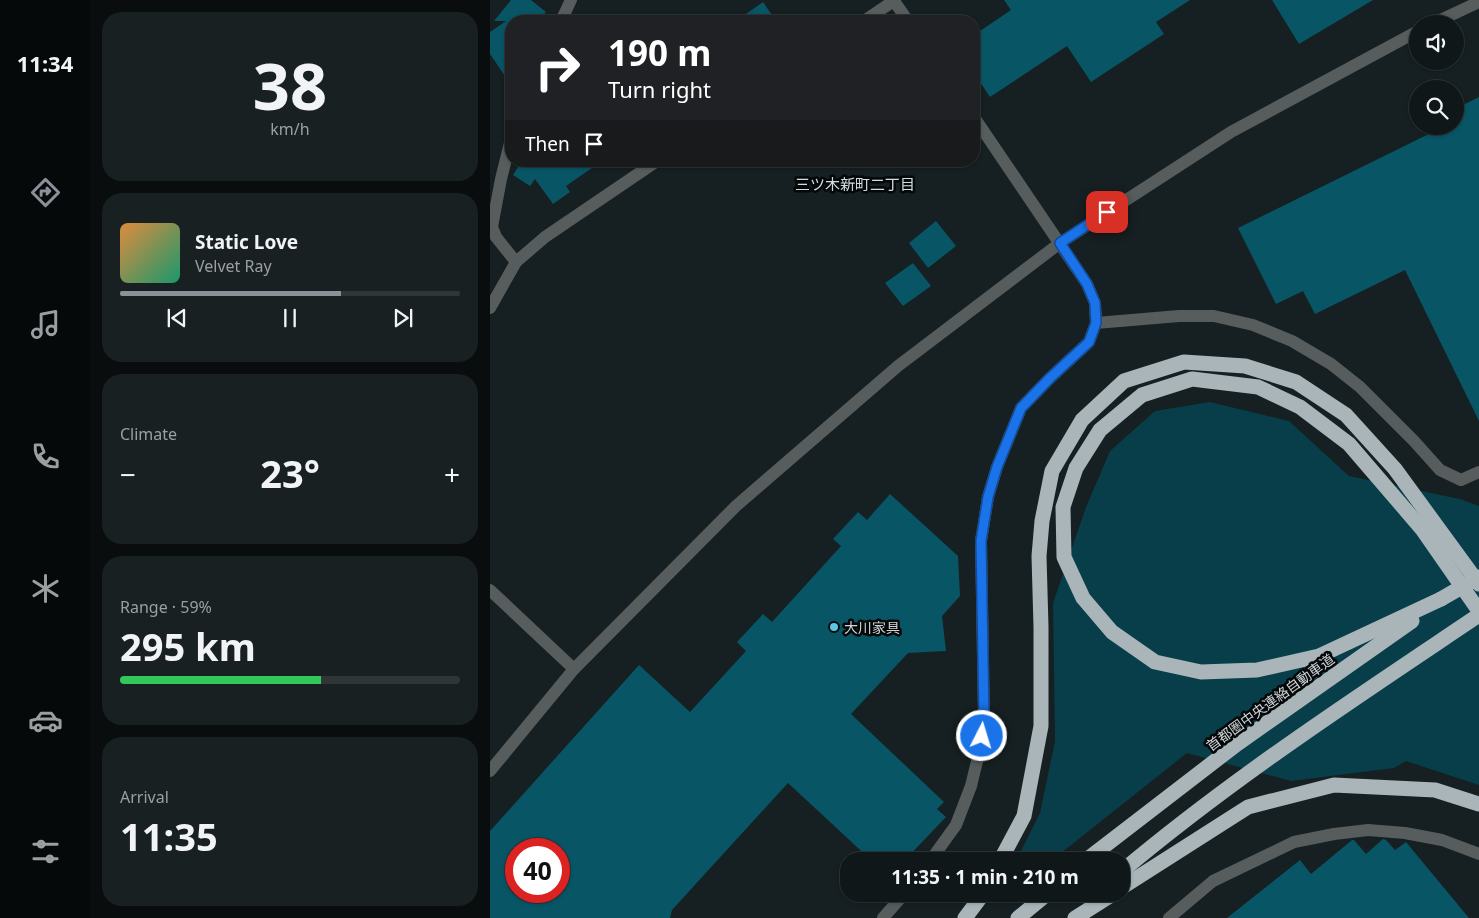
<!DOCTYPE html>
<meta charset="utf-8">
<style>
:root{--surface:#101719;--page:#192022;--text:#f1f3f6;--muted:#9c9fa2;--line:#303638;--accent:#8c9099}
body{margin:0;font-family:"Noto Sans","Noto Sans JP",sans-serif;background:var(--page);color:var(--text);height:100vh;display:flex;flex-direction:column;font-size:19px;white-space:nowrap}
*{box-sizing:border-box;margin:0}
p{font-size:16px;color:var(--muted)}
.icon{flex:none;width:28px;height:28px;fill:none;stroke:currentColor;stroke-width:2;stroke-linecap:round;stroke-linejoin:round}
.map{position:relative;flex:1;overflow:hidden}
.panel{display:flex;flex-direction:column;gap:12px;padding:12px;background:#090d0e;width:400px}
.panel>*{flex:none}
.hud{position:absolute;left:15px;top:15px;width:475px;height:152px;border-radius:20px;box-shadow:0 1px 4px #0004,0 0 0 1px var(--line);background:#202124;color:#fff;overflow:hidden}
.buttons{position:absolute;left:919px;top:15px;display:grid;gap:10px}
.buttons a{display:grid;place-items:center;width:55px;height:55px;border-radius:50%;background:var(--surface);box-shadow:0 1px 4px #0004,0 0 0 1px var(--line);font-size:25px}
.speed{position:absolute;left:15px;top:838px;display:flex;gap:10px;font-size:25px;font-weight:700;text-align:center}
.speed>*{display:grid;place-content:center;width:65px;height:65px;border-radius:50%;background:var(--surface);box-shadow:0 1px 4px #0004,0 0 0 1px var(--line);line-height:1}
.speed .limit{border:8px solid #d22;background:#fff;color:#111}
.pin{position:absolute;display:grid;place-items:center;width:42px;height:42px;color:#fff;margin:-21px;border-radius:10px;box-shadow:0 2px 8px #0006}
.me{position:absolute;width:55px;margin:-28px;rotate:5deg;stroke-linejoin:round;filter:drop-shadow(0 0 4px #0008)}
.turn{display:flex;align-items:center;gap:18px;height:105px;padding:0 20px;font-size:22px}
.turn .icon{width:65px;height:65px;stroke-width:2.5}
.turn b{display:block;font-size:35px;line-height:42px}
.then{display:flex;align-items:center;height:48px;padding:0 20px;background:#0003;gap:10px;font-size:19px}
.big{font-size:38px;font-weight:700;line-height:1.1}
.panel .widget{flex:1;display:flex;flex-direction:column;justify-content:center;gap:8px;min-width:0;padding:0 18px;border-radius:20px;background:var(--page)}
.panel .dial{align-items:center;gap:0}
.dial b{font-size:65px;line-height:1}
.song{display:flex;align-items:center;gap:15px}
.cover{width:60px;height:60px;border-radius:8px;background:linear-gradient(135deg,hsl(30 70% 55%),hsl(160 70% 35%))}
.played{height:5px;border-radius:2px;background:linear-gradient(90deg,var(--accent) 65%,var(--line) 65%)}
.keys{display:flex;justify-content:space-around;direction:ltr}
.heat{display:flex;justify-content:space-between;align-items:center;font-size:28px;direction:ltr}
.charge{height:8px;border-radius:4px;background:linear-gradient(90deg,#34c759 59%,var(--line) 0)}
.trip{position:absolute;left:350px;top:852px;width:290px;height:50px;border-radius:20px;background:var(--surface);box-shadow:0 1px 4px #0004,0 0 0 1px var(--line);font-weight:700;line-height:50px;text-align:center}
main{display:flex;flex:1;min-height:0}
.tab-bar{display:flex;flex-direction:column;width:90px;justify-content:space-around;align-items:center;background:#06090a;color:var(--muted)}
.tab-bar .icon{width:35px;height:35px}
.tab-bar .on{color:var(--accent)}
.tab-bar b{font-size:22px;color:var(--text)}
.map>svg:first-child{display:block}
</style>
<main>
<nav class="tab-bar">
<b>11:34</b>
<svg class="icon on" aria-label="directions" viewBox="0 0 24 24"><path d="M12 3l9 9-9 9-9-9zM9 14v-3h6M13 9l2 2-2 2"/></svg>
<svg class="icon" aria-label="music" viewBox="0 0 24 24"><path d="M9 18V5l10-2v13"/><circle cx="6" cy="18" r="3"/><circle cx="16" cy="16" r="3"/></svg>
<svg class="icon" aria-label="phone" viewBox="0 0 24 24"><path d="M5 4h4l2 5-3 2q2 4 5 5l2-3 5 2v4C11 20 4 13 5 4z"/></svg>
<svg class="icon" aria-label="climate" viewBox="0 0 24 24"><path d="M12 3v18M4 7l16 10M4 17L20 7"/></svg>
<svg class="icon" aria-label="car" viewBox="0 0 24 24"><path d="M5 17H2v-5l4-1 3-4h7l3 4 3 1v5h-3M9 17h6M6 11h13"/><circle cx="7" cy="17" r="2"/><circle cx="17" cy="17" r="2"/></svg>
<svg class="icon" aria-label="filters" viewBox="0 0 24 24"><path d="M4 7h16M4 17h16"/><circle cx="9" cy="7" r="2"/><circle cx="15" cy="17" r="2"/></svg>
</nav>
<section class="panel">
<div class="widget dial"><b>38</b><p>km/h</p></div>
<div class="widget">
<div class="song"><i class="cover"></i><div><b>Static Love</b><p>Velvet Ray</p></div></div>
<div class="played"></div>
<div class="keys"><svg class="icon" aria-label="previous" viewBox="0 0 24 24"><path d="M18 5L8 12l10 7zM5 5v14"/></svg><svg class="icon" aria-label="pause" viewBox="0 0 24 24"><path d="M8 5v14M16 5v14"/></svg><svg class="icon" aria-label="next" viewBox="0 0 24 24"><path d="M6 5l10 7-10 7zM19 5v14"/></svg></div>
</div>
<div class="widget"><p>Climate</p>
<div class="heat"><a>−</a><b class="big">23°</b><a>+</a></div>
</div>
<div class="widget"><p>Range · 59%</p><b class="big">295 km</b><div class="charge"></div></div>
<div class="widget"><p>Arrival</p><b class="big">11:35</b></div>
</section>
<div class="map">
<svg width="989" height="918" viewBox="0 0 989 918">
<rect width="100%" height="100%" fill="#161f21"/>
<!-- green -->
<path fill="#073e4a" d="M 720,402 L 799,421 L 859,476 L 970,499 L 989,506 L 989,785 L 916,761 L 904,768 L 801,781 L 697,753 L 561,861 L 526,861 L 550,813 L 565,741 L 563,603 L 596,507 L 620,451 L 665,411 Z"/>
<!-- building -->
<g fill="#085566" fill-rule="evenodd">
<path d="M 21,0 L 41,0 L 56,12 L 48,21 L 21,21 L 21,85 L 0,54 L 0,32 L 16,21 L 4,21 Z"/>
<path d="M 514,0 L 700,0 L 666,22 L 674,34 L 601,82 L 577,46 L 500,97 L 484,73 L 484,35 L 521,10 Z"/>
<path d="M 782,0 L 883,0 L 809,44 Z"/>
<path d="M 273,2 L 286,21 L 246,21 Z"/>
<path d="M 989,97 L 989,421 L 915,270 L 825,314 L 813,291 L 786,304 L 748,228 L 955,126 L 965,126 L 965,109 Z"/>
<path d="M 32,161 L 112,161 L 76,186 L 80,192 L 63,204 L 45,179 L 40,186 L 23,175 Z"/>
<path d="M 446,221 L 466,246 L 438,268 L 419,243 Z"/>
<path d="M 423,263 L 441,286 L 413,306 L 395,283 Z"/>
<path d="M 400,494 L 468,556 L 470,596 L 452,616 L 456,651 L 418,653 L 361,714 L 454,802 L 447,809 L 456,817 L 414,861 L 382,861 L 298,783 L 182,910 L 180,918 L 0,918 L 0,831 L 149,665 L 200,712 L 256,651 L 247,642 L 273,614 L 282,622 L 351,546 L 343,539 L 368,512 L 377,520 ZM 26,849 L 69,849 L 69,891 L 26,891 Z"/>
<path d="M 893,839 L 896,840 L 905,850 L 916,842 L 979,918 L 737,918 L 810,860 L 821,874 L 862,840 L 864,840 L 876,854 Z"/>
</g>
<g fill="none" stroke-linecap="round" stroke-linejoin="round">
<!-- minor -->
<g stroke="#575c5d" stroke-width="12">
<path d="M 404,1 L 418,21"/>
<path d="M 71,21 L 81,0"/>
<path d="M 374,21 L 405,0"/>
<path d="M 942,24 L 989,2"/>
<path d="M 484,117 L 597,284 L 605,303 L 606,323"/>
<path d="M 21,139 L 11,179 L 2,227 L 6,237 L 26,262"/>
<path d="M 0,308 L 26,262 L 55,237 L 167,161"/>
<path d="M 0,590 L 84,669"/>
<path d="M 0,771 L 84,669 L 246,506 L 408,366 L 570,243 L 741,132 L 928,31"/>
<path d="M 440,861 L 466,825 L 481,786 L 489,753 L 494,719 L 491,541 L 498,497 L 507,467 L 531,408 L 560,378 L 599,342 L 606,323 L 689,316 L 724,316 L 763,325 L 802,341 L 841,364 L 870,387 L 924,441 L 950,470 L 971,480 L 989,472"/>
<path d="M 393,918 L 414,894"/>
<path d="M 679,918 L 723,881 L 804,842 L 844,834 L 878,830 L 915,833 L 952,840 L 989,854"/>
</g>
<!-- highway -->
<g stroke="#a9b5b8" stroke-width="15">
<path d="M 951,599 L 829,656 L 767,670 L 711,672 L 665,662 L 622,632 L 593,598 L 574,557 L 573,507 L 586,468 L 610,430 L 652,395 L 702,379 L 768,387 L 810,407 L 859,444 L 932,529 L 989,611"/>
<path d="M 510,861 L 534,816 L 551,726 L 551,627 L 549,556 L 552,521 L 562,471 L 592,420 L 634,381 L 694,362 L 755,366 L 806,382 L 856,415 L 905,469 L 989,584"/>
<path d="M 595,861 L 747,744 L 922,621"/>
<path d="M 631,872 C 744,777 867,697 989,615"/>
<path d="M 631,888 L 758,807 L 844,785 L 945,790 L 989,804"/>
<path d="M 475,918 L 493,894"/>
<path d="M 528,918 L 557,894"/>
<path d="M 585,918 L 623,894"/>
</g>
<!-- highway-bridge -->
<path stroke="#a9b5b8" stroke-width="15" d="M 951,599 L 989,577"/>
</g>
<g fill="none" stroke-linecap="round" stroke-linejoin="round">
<defs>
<path id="route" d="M 492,736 L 494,719 L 491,541 L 498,497 L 507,467 L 531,408 L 560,378 L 599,342 L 606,323 L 605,303 L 597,284 L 570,243 L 617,212"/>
</defs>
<!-- route casing -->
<use href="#route" stroke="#114b97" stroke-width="12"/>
<!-- route -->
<use href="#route" stroke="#1a73e8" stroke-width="9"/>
</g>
<!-- markers -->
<circle fill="#59c8e4" stroke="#050809" stroke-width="2" cx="344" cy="627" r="5"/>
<g text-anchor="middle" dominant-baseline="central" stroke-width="5" stroke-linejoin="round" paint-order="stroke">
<!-- poi labels -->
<g font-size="14" fill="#d0d6d8" stroke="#050809" text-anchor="start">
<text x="354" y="627">大川家具</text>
</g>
<!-- street labels -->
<g font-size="14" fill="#d0d6d8" stroke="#050809">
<text transform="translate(780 702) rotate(-36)">首都圏中央連絡自動車道</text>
</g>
<!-- neighbourhood labels -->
<g font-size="15" fill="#d2dfe2" stroke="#050809">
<text x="365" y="184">三ツ木新町二丁目</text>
</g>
</g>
</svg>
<div class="buttons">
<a><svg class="icon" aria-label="sound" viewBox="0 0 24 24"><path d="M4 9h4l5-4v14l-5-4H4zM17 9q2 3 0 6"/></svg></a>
<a><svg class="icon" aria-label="search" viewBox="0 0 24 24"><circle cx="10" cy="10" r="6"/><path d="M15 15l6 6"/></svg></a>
</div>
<div class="speed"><div class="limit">40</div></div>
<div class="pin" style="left:617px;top:212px;background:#d93025"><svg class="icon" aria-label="arrive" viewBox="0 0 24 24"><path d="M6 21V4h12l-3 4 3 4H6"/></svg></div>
<svg class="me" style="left:492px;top:736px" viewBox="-20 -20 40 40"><circle r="17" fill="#1a73e8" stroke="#fff" stroke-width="3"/><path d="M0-11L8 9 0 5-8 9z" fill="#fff"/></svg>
<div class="trip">11:35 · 1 min · 210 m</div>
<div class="hud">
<div class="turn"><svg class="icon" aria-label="right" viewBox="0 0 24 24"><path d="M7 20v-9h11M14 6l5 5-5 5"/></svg><div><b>190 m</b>Turn right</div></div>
<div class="then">Then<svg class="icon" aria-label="arrive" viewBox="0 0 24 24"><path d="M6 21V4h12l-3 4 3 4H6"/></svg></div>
</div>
</div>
</main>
